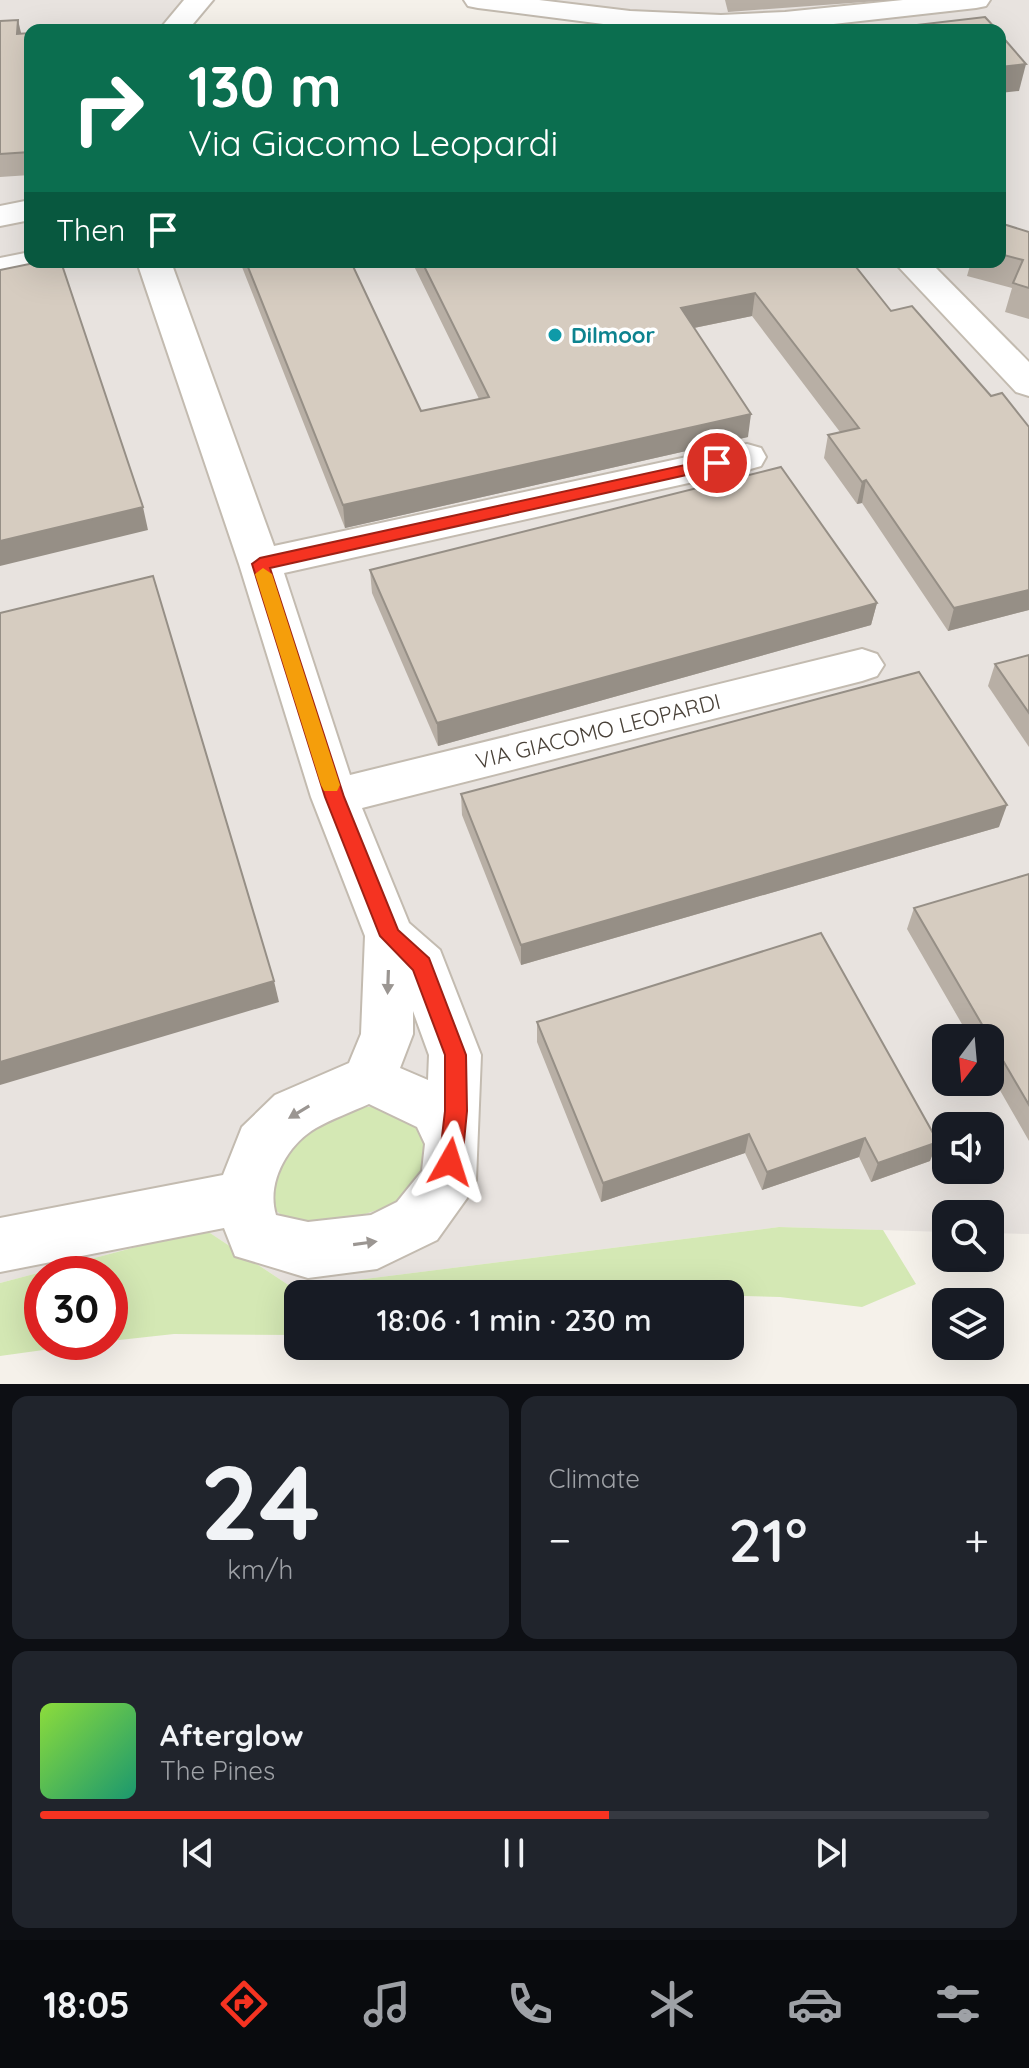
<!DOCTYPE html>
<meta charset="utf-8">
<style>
:root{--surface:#171b24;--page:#20242c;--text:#f1f3f6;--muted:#9ea1a6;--line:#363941;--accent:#f53321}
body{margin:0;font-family:Quicksand,sans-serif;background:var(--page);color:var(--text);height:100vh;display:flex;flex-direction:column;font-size:30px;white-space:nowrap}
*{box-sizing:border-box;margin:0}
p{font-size:26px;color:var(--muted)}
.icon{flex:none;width:44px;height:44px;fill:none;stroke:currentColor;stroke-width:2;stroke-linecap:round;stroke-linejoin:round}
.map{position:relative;height:1384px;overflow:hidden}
.drawer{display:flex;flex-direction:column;gap:12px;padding:12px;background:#0d0f14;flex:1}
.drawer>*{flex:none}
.hud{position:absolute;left:24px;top:24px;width:982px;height:244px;border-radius:16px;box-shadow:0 8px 32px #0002;background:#0b6e4f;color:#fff;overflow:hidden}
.needle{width:52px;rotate:196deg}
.tools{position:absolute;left:932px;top:1024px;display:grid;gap:16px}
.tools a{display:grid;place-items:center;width:72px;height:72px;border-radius:16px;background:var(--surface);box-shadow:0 8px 32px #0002;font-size:40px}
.speed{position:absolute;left:24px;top:1256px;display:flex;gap:16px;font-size:40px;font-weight:700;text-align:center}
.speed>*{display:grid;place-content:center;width:104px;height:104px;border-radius:50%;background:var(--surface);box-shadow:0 8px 32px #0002;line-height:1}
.speed .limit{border:12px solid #d22;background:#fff;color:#111}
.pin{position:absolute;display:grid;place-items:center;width:68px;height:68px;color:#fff;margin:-34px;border:4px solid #fff;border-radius:50%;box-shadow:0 2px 8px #0007}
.me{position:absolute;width:88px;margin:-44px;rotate:6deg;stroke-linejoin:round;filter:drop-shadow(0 0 6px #0008)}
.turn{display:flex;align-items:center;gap:28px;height:168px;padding:0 32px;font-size:36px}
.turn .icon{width:104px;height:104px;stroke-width:2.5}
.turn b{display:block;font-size:56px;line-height:68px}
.then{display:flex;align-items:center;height:76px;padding:0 32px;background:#0003;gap:16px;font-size:30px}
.big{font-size:60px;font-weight:600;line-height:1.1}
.drawer .card{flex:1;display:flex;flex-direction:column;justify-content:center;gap:12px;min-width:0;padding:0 28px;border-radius:16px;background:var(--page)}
.drawer .dial{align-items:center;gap:0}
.dial b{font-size:104px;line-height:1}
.song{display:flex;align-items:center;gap:24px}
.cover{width:96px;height:96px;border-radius:12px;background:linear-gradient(135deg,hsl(90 70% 55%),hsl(160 70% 35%))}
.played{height:8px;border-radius:4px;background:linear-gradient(90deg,var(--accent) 60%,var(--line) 60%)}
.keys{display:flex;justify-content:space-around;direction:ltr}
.heat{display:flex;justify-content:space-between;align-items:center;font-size:44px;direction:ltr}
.drawer .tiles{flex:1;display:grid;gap:12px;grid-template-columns:1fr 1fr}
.card:last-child{grid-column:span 2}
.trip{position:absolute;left:284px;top:1280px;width:460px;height:80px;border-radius:16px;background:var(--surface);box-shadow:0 8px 32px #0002;font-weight:600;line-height:80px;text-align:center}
.dock{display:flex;height:128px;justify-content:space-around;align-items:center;background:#090b0e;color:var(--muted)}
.dock .icon{width:56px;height:56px}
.dock .current{color:var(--accent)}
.dock b{font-size:36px;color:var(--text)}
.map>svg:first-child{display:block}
</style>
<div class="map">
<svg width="1029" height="1384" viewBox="0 0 1029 1384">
<rect width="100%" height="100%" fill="#f5f1ea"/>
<!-- industrial -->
<path fill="#e8e3df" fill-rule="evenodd" d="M 0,0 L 216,0 L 190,30 L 30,30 L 30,262 L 1000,262 L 1000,30 L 723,30 L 724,15 L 656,17 L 534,0 L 1029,0 L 1029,1234 L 990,1233 L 990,1214 L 946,1214 L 946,1232 L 779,1227 L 293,1288 L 204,1229 L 0,1283 ZM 946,1038 L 990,1038 L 990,1082 L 946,1082 ZM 946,1126 L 990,1126 L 990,1170 L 946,1170 Z"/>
<!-- green -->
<g fill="#d4e8b4">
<path d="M 360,1107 L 393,1107 L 419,1121 L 428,1147 L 421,1178 L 395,1204 L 356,1217 L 304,1225 L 289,1222 L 268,1203 L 280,1144 Z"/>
<path d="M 779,1227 L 883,1230 L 916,1284 L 862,1307 L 780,1297 L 665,1294 L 623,1289 L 469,1290 L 455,1294 L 298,1294 L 298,1335 L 174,1334 L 110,1341 L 110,1274 L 42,1274 L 42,1342 L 101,1342 L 0,1356 L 0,1283 L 204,1229 L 293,1288 Z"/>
</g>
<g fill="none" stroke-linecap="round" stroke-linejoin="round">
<defs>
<g id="minor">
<path d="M 184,0 L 213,0 L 188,30 L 159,30 Z"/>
<path d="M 464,0 L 539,0 L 630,11 L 721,15 L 785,12 L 903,0 L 990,0 L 986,6 L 976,8 L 780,30 L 650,30 L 478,8 L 468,6 Z"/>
<path d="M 30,200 L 30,220 L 0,226 L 0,206 Z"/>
<path d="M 30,252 L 30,262 L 47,262 L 42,269 L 0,278 L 0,258 Z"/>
<path d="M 137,262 L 171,262 L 274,546 L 747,444 L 761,448 L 766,457 L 761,466 L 747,470 L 284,573 L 350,775 L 862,649 L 877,654 L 884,665 L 877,676 L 862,681 L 362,808 L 409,923 L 440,950 L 481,1055 L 476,1180 L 467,1198 L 437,1240 L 377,1269 L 308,1278 L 235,1256 L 224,1228 L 0,1272 L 0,1218 L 223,1175 L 242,1127 L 275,1095 L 349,1063 L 361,1034 L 365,936 L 311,797 L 239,564 ZM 413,1011 L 429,1055 L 428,1080 L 400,1068 L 413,1034 ZM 369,1104 L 417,1127 L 425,1144 L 422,1171 L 397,1202 L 371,1215 L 308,1222 L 276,1215 C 266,1183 287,1145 316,1128 C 332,1119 351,1112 369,1104 Z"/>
<path d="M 894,262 L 930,262 L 1029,362 L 1029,396 L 1016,392 Z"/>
</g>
</defs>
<!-- minor casing -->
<use href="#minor" stroke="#c3bbb0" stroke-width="4"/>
<!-- minor -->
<use href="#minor" fill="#fff" fill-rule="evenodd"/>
</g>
<!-- wall -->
<g fill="#b8afa5">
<path d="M 725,0 L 892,0 L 728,12 Z"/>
<path d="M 0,21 L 21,33 L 30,33 L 30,175 L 0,177 Z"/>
<path d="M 1000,223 L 1029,232 L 1029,319 L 1005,312 L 1012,288 L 967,276 L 971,262 L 1000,262 Z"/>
<path d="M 240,262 L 351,262 L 421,411 L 479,399 L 412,262 L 852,262 L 891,311 L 1029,427 L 1029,610 L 948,631 L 862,503 L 857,504 L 824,458 L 828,435 L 840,432 L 752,316 L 694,328 L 748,437 L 345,528 Z"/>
<path d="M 370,570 L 877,603 L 871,625 L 438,746 L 372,593 Z"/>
<path d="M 1029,655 L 1029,747 L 988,686 L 995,664 Z"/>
<path d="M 461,794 L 999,827 L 521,965 L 462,815 Z"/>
<path d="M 1029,874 L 1029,1141 L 990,1073 L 990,1038 L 970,1038 L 907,929 L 914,908 Z"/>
<path d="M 537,1022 L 930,1161 L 871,1182 L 859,1157 L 762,1190 L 745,1153 L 601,1202 L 537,1042 Z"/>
</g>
<!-- shaded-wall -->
<g fill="#968f86">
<path d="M 18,20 L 23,41 L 17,34 Z"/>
<path d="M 1026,64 L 1019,91 L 1000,93 L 1000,67 Z"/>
<path d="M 755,293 L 752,316 L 679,331 L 681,308 Z"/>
<path d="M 751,414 L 748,437 L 345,528 L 343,505 Z"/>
<path d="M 866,480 L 862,503 L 857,504 L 862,482 Z"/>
<path d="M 143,507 L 148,530 L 0,566 L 0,541 Z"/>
<path d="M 1029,590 L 1029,610 L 948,631 L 954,608 Z"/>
<path d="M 877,603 L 871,625 L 438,746 L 437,723 Z"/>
<path d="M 1007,805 L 999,827 L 521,965 L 521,945 Z"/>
<path d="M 274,981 L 279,1002 L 0,1085 L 0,1062 Z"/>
<path d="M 749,1134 L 745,1153 L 601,1202 L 603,1183 Z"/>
<path d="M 865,1138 L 859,1157 L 762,1190 L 767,1172 Z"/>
<path d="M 938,1142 L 930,1161 L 871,1182 L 878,1163 Z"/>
</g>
<!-- building -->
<g fill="#d6ccc0" stroke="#968f86" stroke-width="2">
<path d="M 985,17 L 997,30 L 874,30 Z"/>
<path d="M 18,20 L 17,34 L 30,33 L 30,152 L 0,154 L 0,21 Z"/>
<path d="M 1000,34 L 1026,64 L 1000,67 Z"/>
<path d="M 1000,223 L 1029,232 L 1029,288 L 1013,283 L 1023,260 L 1000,254 Z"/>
<path d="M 39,262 L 61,262 L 143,507 L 0,541 L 0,270 Z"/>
<path d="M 246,262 L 351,262 L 421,411 L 489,397 L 422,262 L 852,262 L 891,311 L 912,306 L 991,396 L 1002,393 L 1029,427 L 1029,590 L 954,608 L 866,480 L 862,482 L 828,435 L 859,428 L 755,293 L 681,308 L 751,414 L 343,505 Z"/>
<path d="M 781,467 L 877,603 L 437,723 L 370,570 Z"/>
<path d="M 153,576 L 274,981 L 0,1062 L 0,613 Z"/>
<path d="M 1029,655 L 1029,713 L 995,664 Z"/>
<path d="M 919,672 L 1007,805 L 521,945 L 461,794 Z"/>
<path d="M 1029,874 L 1029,1105 L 914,908 Z"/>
<path d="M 821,933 L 938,1142 L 878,1163 L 865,1138 L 767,1172 L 749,1134 L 603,1183 L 537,1022 Z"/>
</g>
<!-- one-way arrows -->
<defs><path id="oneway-solid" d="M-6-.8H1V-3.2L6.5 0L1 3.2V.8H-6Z" transform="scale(2)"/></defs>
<g fill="#9b9692">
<use href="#oneway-solid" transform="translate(388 982) rotate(92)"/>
<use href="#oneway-solid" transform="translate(299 1112) rotate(149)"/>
<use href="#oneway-solid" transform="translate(365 1243) rotate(-8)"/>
</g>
<!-- route -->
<path fill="#f53321" stroke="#9f2115" stroke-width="2" d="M 717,458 L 725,463 L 722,467 L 270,568 L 344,797 L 398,930 L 429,958 L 466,1055 L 467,1111 L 462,1162 L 458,1169 L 450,1172 L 442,1169 L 439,1162 L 445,1111 L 445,1055 L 413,970 L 380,936 L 325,797 L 252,564 L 260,558 Z"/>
<!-- slow -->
<path fill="#f59e0b" d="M 263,568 L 272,574 L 340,785 L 337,791 L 324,791 L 321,785 L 255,574 Z"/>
<!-- markers -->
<circle fill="#0f9aa8" stroke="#fff" stroke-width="3" cx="555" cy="335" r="8"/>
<g text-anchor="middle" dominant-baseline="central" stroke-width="7" stroke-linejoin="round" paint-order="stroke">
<!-- culture labels -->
<g font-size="22" font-weight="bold" fill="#0d838f" stroke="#fff" text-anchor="start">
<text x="571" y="335">Dilmoor</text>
</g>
<!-- street labels -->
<g font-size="22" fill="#494138" stroke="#fff">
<text transform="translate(598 731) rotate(-14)">VIA GIACOMO LEOPARDI</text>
</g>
</g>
</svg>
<div class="tools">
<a><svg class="needle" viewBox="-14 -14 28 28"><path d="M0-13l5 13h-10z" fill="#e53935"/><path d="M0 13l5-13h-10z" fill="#9ea1a6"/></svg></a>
<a><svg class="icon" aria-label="sound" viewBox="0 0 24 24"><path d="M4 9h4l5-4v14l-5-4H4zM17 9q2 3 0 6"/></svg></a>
<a><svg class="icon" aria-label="search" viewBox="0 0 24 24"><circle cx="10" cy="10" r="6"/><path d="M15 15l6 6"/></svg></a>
<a><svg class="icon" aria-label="layers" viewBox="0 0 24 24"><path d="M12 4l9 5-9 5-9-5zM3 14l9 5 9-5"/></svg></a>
</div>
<div class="speed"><div class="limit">30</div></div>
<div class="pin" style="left:717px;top:463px;background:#d93025"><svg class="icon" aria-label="arrive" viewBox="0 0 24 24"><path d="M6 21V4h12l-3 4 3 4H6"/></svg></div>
<svg class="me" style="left:450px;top:1162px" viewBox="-20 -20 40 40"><path d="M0-17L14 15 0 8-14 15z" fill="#f53321" stroke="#fff" stroke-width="4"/></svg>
<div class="trip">18:06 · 1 min · 230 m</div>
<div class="hud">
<div class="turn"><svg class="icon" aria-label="right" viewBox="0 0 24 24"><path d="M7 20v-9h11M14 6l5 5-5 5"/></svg><div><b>130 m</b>Via Giacomo Leopardi</div></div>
<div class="then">Then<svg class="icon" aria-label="arrive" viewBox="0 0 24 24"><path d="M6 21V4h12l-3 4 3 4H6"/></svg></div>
</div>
</div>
<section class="drawer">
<div class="tiles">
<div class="card dial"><b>24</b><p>km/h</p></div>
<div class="card"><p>Climate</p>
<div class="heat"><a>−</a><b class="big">21°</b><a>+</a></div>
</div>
<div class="card">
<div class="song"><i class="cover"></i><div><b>Afterglow</b><p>The Pines</p></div></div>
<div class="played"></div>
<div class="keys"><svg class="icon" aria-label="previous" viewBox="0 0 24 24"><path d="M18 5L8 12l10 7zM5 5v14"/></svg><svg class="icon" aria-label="pause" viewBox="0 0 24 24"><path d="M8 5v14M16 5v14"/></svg><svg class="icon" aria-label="next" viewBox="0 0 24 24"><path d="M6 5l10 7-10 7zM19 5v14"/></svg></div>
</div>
</div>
</section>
<nav class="dock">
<b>18:05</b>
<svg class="icon current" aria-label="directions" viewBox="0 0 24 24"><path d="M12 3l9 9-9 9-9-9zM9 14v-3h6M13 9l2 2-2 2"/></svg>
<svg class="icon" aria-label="music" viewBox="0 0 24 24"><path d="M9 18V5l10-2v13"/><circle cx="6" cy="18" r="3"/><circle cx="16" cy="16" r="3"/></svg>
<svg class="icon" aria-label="phone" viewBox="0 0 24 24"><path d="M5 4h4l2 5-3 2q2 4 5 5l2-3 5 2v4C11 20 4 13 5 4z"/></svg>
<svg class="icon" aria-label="climate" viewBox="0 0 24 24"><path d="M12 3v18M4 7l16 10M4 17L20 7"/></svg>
<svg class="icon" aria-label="car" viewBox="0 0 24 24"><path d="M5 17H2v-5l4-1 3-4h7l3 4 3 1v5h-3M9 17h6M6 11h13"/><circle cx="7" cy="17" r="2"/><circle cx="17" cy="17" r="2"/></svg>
<svg class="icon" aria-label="filters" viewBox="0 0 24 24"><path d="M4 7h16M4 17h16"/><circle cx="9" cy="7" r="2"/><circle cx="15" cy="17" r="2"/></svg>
</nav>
